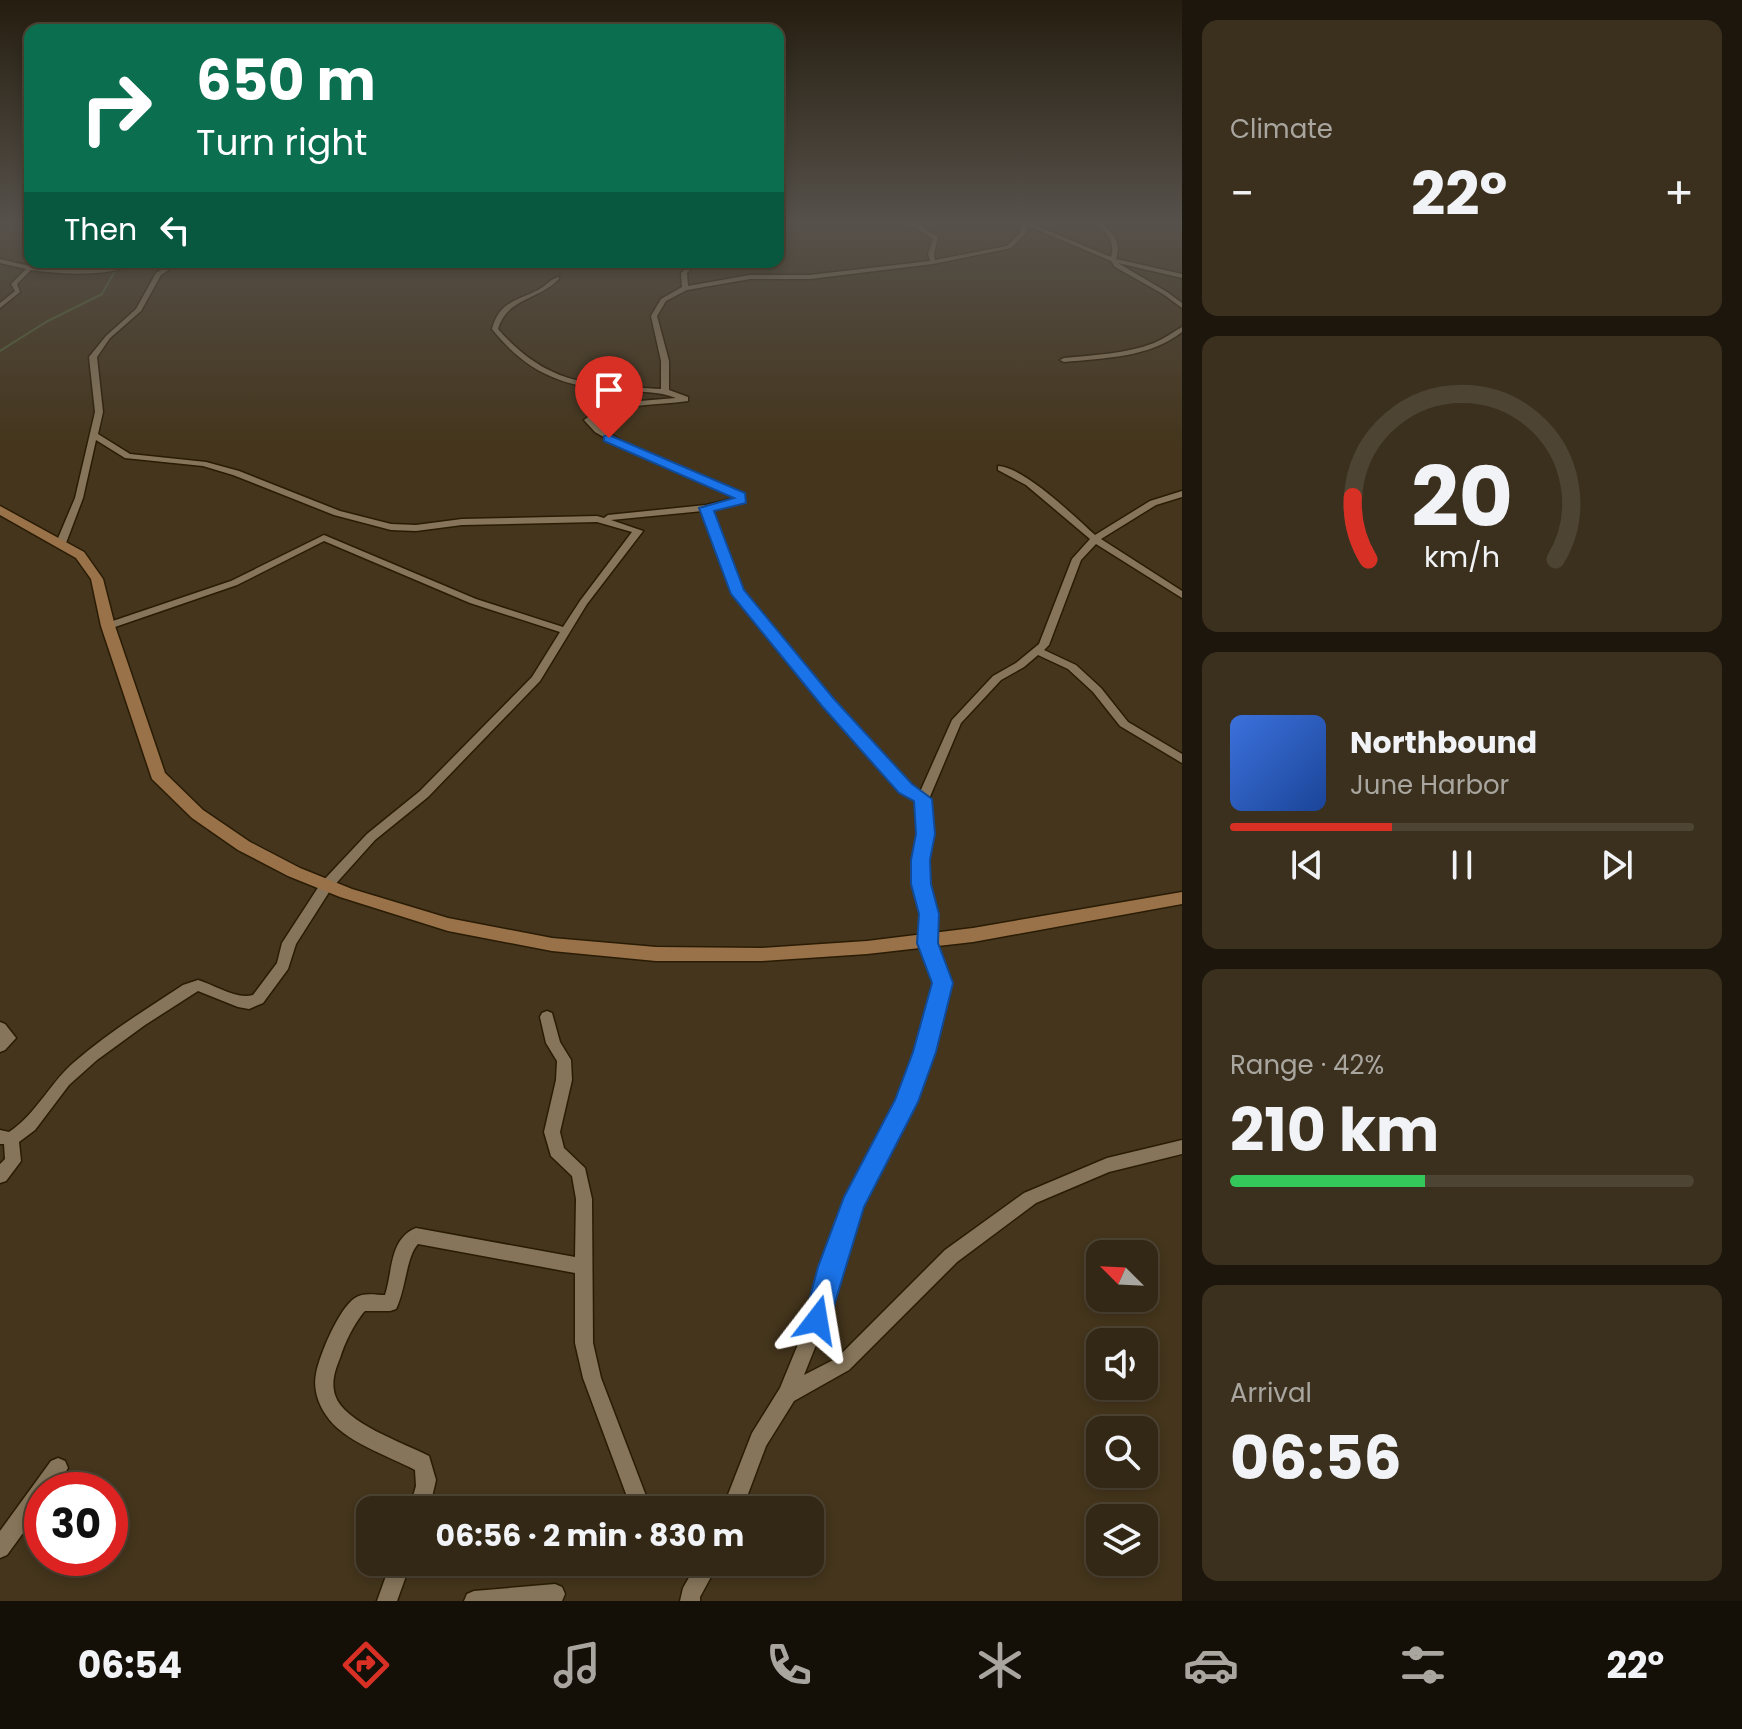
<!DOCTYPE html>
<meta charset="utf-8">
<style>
:root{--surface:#332815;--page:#3b301e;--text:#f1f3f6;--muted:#a9a6a0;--line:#4e4434;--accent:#d93025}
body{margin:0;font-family:Poppins,sans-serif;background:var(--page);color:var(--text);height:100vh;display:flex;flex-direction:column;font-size:30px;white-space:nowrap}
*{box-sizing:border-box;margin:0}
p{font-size:26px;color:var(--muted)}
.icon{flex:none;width:44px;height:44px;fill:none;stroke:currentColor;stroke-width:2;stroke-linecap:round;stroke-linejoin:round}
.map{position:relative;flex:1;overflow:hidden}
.panel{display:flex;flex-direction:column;gap:20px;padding:20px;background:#1c160c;width:560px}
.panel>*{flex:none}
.top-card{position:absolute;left:24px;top:24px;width:760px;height:244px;border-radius:16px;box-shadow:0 4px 12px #0003,0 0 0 2px var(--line);background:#0b6e4f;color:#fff;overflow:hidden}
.needle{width:52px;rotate:294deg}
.fabs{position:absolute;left:1086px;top:1240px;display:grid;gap:16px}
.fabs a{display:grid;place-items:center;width:72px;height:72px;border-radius:16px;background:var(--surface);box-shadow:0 4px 12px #0003,0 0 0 2px var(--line);font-size:40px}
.speed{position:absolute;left:24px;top:1472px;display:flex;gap:16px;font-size:40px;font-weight:700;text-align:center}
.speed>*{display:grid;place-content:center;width:104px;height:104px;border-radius:50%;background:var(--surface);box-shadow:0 4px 12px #0003,0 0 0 2px var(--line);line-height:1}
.speed .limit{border:12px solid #d22;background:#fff;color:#111}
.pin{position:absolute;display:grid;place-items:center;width:68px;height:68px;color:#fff;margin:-82px -34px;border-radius:50% 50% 50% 0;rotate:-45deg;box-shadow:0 0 8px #0007}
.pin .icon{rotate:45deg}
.me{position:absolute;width:88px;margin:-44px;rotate:14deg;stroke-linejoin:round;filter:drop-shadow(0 0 6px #0008)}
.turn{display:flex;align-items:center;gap:28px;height:168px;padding:0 40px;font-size:36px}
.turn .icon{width:104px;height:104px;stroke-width:2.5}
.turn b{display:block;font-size:56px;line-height:68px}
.then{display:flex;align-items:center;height:76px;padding:0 40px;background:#0003;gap:16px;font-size:30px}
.big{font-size:60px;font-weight:700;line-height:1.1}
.panel .widget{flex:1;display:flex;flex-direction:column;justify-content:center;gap:12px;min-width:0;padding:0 28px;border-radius:16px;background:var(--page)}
.panel .dial{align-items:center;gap:0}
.dial svg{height:208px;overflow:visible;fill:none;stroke:var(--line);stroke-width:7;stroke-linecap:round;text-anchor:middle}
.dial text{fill:var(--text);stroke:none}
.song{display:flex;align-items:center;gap:24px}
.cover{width:96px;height:96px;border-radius:12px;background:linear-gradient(135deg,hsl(220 70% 55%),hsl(220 70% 35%))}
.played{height:8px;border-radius:4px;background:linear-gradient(90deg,var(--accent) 35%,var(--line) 35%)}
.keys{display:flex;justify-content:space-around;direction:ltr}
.heat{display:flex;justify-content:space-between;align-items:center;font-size:44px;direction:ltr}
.charge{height:12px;border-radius:6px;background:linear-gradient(90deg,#34c759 42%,var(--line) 0)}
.trip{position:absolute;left:356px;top:1496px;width:468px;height:80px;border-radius:16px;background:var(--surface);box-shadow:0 4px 12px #0003,0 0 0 2px var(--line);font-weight:700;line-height:80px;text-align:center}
.menu{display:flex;height:128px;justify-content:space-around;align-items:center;background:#141008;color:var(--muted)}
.menu .icon{width:56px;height:56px}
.menu .active{color:var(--accent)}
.menu b{font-size:36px;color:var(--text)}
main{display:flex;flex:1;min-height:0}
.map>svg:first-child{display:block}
</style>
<main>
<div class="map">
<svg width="1182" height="1601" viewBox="0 0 1182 1601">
<rect width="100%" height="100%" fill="#44351c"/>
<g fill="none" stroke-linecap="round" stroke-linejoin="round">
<!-- stream -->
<path stroke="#516235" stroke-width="2" d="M 0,351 L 46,322 L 102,294 L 120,262"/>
<defs>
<g id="minor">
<path d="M 905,221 L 912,221 L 938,237 L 934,254 L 935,260 L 1007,246 L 1020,233 L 1021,223 L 1017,221 L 1025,221 L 1111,257 C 1116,240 1105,232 1094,221 L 1100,221 C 1112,232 1122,242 1116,259 L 1182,274 L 1182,278 L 1118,263 L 1167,292 L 1182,303 L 1182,308 L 1163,294 L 1115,267 L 1111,261 L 1026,225 L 1026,233 L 1011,248 L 933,264 L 810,279 L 750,279 L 687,290 L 666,301 L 657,316 L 669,361 L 669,390 L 688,397 L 688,401 C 656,406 621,402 593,420 C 627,454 699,470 743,494 L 745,500 L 744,502 L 711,509 L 742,590 L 832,701 L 909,786 L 920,792 L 952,720 L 993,676 L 1016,663 L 1039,644 L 1072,559 L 1090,539 L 1026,485 L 998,470 L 998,466 C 1024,467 1075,517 1095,535 L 1150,501 L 1182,491 L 1182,497 L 1156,505 L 1101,539 L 1182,591 L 1182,598 L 1096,544 L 1081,560 L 1049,645 L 1044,650 L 1076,665 L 1101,688 L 1128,722 L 1182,754 L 1182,763 L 1120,726 L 1093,692 L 1068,669 L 1038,655 L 1024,667 L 1001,680 L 961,723 L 929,799 L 932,834 L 927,860 L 927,884 L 936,914 L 934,943 L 949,983 L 932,1052 L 914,1102 L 860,1207 L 840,1267 L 826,1320 L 804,1375 L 837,1358 L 945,1250 L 1024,1193 L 1107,1158 L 1182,1140 L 1182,1154 L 1109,1172 L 1036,1203 L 957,1262 L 849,1370 L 794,1401 L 766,1446 L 742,1510 L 722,1510 L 752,1433 L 780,1388 L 808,1320 L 822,1267 L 844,1205 L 899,1101 L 918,1052 L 935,983 L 920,943 L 922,914 L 915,884 L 915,860 L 920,834 L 917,801 L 901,792 L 824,705 L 734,593 L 703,511 L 611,520 L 643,531 L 587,604 L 540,681 L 428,797 L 375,840 L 331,889 L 296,944 L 288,969 L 263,1003 L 249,1009 L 238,1007 L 198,991 L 145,1025 L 97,1060 L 69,1085 L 35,1130 L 19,1142 L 21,1161 L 6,1181 L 0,1183 L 0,1164 L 5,1159 L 4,1144 L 0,1144 L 0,1130 L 9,1132 C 35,1115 49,1085 72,1064 C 106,1034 145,1010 183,985 L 198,980 C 215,985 236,1000 253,995 L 277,963 L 282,943 L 321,883 L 367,834 L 420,791 L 532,677 L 560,632 L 470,603 L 324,541 L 237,585 L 112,628 L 104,628 L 104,624 L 231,581 L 324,535 L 476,599 L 563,627 L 580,601 L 632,532 L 597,522 L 462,525 L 416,531 L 391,530 L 334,515 L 233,475 L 203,466 L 125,458 L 96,440 L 83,498 L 66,543 L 64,545 L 58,545 L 56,543 L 75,498 L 95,412 L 89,357 L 106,336 L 136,309 L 156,273 L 174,262 L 181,262 L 161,275 L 141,311 L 110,338 L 97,357 L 103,412 L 98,434 L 130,454 L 206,462 L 239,471 L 340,511 L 391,524 L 416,525 L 462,519 L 597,516 L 604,518 L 608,515 L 706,505 L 736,498 L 721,489 L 612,442 L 595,432 L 584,420 C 609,400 645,401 676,398 C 658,391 640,392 621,391 C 564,387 528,374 492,329 C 499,302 516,301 538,290 C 546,286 551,278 559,277 L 559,279 C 539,300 507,298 498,329 C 548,386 590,385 661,389 L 661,361 L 651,316 L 661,299 L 682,287 L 681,273 L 692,262 L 698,262 L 687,273 L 688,286 L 750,275 L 810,275 L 930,261 L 928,254 L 933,239 Z"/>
<path d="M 0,259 C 33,268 66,272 100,268 C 114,267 128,262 143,262 C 110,277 67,275 31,270 L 17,284 L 20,292 L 0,308 L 0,303 L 15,291 L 11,284 L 26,269 L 0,263 Z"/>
<path d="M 1182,327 L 1182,332 C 1149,358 1104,358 1064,362 L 1060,360 L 1064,358 C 1094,355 1126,354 1154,343 C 1164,339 1173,332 1182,327 Z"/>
<path d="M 547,1011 L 552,1013 L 560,1042 L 571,1060 L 572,1080 L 560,1132 L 564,1148 L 585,1168 L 592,1199 L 593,1343 L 601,1378 L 646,1496 L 655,1510 L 632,1510 L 583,1378 L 575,1343 L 575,1273 L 418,1244 C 406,1257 406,1289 396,1309 L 390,1311 L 365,1311 L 363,1313 C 353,1326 345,1342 340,1358 C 335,1370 331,1382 335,1395 C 344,1423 404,1443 429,1456 L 436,1480 L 429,1510 L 409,1510 L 416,1486 L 415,1470 C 389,1456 342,1441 326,1415 C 318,1404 313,1388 316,1374 C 319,1356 339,1308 355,1298 C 363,1292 376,1295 385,1295 C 393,1271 389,1239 416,1228 L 575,1257 L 576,1199 L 572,1176 L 551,1156 L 544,1132 L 556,1080 L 557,1061 L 546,1043 L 540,1017 L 542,1013 Z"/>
<path d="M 0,1022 L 5,1024 L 16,1038 L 5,1050 L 0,1052 Z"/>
<path d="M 58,1458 L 65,1461 L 68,1468 L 54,1490 L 42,1490 L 42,1507 L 7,1555 L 0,1558 L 0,1531 L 51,1461 Z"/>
<path d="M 391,1562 L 411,1562 L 397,1601 L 377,1601 Z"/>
<path d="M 698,1562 L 719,1562 L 700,1597 L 700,1601 L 680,1601 L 683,1588 Z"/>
<path d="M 555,1584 L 562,1587 L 565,1594 L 562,1601 L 464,1601 L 467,1594 L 474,1591 Z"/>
</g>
<path id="secondary" d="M 0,506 L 84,552 L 103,579 L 115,626 L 165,773 L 203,810 L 250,842 L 300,868 L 352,889 L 448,918 L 552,938 L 656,947 L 762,948 L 867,941 L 973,928 L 1182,892 L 1182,904 L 973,942 L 867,954 L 762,961 L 656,961 L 552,951 L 448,931 L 340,897 L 288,876 L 238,850 L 192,818 L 152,779 L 101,626 L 91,579 L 76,558 L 0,515 Z"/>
</defs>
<!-- minor casing -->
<use href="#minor" stroke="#2a1c04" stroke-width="3"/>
<!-- secondary casing -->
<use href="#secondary" stroke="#2a1c04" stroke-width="3"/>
<!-- minor -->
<use href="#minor" fill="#86755a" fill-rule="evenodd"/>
<!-- secondary -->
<use href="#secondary" fill="#99724a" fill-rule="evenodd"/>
</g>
<!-- sky -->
<linearGradient id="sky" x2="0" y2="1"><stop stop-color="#251d0f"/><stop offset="0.5" stop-color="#56514b"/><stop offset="1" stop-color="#56514b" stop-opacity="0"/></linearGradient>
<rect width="1182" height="445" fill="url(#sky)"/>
<!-- route -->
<path fill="#1a73e8" stroke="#114b97" stroke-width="2" d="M 609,435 L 745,493 L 746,503 L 714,511 L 744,590 L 834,699 L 912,784 L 932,799 L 935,834 L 930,860 L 931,884 L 939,914 L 938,943 L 953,983 L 936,1052 L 918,1102 L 864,1207 L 827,1329 L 817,1333 L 808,1329 L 804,1320 L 818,1267 L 844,1197 L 895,1100 L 913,1052 L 932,983 L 917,943 L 919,914 L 911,884 L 911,860 L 916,834 L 914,801 L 899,793 L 822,706 L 731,594 L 699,508 L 734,498 L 604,441 L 604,436 Z"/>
</svg>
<div class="fabs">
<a><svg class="needle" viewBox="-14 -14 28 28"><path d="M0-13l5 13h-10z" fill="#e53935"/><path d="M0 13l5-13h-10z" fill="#a9a6a0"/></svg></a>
<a><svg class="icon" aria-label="sound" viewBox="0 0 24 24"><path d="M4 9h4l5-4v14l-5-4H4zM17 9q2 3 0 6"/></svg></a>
<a><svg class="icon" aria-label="search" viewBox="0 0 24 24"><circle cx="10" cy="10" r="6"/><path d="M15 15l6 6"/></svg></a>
<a><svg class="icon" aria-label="layers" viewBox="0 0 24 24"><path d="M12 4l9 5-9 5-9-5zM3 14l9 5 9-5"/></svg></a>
</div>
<div class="speed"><div class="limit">30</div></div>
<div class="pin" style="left:609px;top:438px;background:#d93025"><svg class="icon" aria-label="arrive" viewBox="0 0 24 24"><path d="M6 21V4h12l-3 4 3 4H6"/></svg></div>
<svg class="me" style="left:817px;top:1320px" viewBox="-20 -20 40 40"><path d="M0-17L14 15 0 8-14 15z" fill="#1a73e8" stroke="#fff" stroke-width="4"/></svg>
<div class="trip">06:56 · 2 min · 830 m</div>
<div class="top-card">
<div class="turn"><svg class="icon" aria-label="right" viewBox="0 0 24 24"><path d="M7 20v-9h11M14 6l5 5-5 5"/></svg><div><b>650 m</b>Turn right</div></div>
<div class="then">Then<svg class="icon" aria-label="left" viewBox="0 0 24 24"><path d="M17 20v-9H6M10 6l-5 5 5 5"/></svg></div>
</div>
</div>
<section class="panel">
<div class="widget"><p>Climate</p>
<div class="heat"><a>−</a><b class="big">22°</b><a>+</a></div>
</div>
<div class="widget dial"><svg viewBox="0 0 100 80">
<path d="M14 69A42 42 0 1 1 86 69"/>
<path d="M14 69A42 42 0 0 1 8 45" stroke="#d93025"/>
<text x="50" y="56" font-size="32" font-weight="700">20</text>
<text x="50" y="72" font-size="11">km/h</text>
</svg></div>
<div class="widget">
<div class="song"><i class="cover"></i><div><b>Northbound</b><p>June Harbor</p></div></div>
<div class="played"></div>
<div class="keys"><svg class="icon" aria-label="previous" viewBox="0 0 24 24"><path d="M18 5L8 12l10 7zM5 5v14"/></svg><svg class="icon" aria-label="pause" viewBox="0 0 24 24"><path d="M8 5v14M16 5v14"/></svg><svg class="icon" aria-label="next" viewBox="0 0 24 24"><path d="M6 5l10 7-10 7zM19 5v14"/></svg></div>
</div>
<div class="widget"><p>Range · 42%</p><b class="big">210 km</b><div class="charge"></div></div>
<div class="widget"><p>Arrival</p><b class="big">06:56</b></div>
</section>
</main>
<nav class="menu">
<b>06:54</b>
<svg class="icon active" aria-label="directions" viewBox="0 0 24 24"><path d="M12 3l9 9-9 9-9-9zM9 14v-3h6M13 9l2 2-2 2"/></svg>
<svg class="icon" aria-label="music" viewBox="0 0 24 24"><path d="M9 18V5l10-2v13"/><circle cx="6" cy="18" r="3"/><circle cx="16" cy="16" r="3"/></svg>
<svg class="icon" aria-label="phone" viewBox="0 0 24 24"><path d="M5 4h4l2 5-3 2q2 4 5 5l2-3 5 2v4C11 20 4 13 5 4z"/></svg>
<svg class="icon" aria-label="climate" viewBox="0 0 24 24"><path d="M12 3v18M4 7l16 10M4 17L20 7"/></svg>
<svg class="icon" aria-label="car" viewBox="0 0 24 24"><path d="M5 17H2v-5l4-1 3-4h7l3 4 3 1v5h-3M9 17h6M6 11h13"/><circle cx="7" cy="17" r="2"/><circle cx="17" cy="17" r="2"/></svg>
<svg class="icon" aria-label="filters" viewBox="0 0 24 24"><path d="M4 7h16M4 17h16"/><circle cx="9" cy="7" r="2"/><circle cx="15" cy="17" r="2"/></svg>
<b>22°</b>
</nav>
